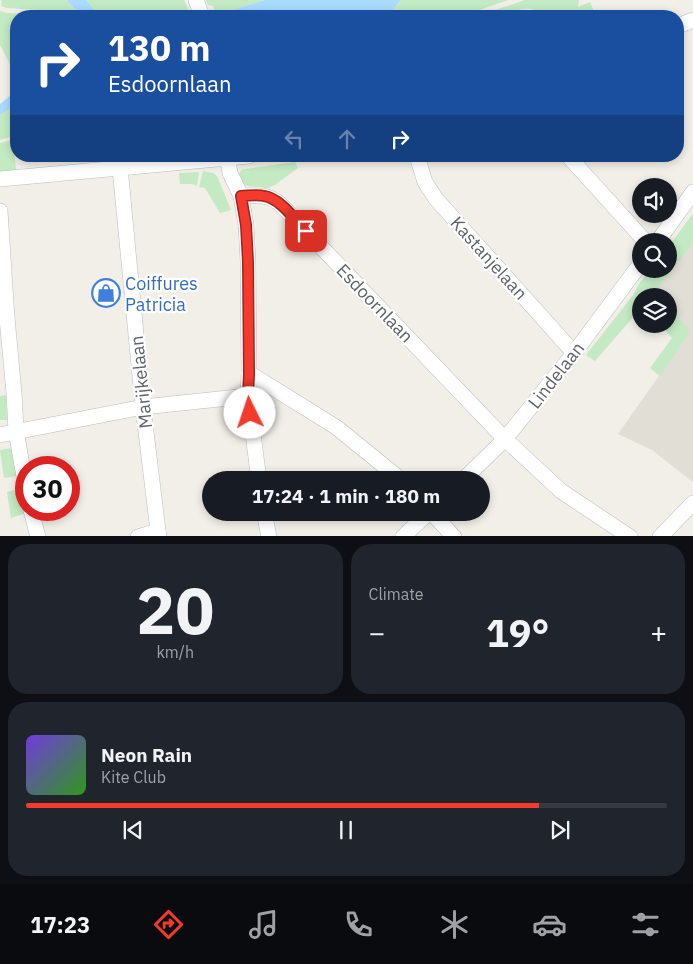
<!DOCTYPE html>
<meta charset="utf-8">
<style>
:root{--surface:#171b24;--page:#20242c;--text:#f1f3f6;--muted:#9ea1a6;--line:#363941;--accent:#f33a2c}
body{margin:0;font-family:"IBM Plex Sans",sans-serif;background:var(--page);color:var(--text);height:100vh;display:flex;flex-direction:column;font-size:19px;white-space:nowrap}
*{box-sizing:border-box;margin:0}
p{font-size:16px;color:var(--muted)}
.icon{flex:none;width:28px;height:28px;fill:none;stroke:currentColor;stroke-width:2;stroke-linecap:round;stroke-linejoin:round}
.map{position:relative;height:536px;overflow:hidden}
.drawer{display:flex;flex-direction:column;gap:8px;padding:8px;background:#0d0f14;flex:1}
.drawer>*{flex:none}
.banner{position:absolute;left:10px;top:10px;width:674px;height:152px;border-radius:20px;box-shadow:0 2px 8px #0003;background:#1a4fa0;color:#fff;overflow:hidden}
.controls{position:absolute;left:632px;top:178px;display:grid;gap:10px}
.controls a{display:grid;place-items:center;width:45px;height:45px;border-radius:50%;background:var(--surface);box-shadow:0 2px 8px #0003;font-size:25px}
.speed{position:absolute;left:15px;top:456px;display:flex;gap:10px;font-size:25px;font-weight:700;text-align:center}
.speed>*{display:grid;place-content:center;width:65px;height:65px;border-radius:50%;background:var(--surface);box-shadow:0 2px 8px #0003;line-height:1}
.speed .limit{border:8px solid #d22;background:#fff;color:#111}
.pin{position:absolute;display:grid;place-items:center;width:42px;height:42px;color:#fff;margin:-21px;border-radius:10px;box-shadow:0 2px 8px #0006}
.me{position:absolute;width:55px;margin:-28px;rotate:356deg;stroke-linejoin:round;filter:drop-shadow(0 0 4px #0008)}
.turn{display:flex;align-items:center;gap:18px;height:105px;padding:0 15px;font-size:22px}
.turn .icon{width:65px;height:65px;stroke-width:2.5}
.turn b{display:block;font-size:35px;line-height:42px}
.lanes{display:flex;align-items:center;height:48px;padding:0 15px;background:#0003;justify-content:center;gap:25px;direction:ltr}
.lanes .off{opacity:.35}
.big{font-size:38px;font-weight:700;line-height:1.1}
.drawer .widget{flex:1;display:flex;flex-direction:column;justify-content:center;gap:8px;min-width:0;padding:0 18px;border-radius:20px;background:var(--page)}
.drawer .dial{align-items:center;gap:0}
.dial b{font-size:65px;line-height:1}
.song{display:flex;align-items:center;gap:15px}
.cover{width:60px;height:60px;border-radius:8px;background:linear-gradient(135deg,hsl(260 70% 55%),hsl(110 70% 35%))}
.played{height:5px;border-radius:2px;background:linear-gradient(90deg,var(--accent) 80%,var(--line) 80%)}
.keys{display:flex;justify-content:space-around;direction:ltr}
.heat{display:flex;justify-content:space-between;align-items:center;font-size:28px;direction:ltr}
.drawer .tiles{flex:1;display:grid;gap:8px;grid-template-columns:1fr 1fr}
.widget:last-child{grid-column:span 2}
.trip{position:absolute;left:202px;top:471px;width:288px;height:50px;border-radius:25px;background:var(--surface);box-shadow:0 2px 8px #0003;font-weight:700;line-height:50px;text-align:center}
.tabs{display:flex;height:80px;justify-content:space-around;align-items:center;background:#090b0e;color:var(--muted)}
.tabs .icon{width:35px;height:35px}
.tabs .current{color:var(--accent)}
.tabs b{font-size:22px;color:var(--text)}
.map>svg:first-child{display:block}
</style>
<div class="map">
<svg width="693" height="537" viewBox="0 0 693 537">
<rect width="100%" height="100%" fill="#f1efe7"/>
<!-- education -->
<path fill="#e1ded5" d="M 693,214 L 693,482 L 652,450 L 618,434 L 690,332 L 669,318 L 669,296 L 641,296 L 634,294 L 651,269 L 669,269 L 669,246 Z"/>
<!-- green -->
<g fill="#c3eac3">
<path d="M 1,0 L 67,0 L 73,7 L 84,16 L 70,16 L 63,13 L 53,11 L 7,8 L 1,6 L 2,1 Z"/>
<path d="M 86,0 L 184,0 L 191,16 L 107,16 L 94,10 Z"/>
<path d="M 206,0 L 265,0 L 216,15 L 216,16 L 212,16 L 211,13 L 215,11 L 213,6 L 208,5 Z"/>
<path d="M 401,0 L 509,0 L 461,16 L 387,16 Z"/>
<path d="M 525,0 L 579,0 L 578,7 L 590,2 L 596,16 L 542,16 C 529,0 515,14 499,16 C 492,17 485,16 478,16 Z"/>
<path d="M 0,11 L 7,13 L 58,16 L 16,16 L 16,76 L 0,45 Z"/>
<path d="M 14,104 L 16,106 L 11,119 L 13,136 L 0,140 L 0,115 L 8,110 Z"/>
<path d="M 13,140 L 16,170 L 15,172 L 0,175 L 0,143 Z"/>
<path d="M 295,162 L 298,168 L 276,184 L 269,188 L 247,186 L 244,184 L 239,175 L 241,170 L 245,169 Z"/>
<path d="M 203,171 L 213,173 L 217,176 L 231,210 L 220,213 L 205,188 L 199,187 Z"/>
<path d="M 199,172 L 197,186 L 192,184 L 180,184 L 179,173 Z"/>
<path d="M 693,214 L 693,243 L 655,291 L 659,296 L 641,296 L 641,308 L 595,361 L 586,355 L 634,294 L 638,285 L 651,269 L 669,269 L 669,246 Z"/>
<path d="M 669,307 L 690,332 L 660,376 L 650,368 L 672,338 L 659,324 L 669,324 Z"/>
<path d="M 6,395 L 7,420 L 0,420 L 0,396 Z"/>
<path d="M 11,448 L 17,476 L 4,478 L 0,450 Z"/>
<path d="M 20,489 L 26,513 L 11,518 L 7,492 Z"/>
</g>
<!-- water -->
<g fill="#a9daff">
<path d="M 67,0 L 86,0 L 94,10 L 107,16 L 84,16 L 73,7 Z"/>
<path d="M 265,0 L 401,0 L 387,16 L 217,16 L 216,15 Z"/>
<path d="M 16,91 L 16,102 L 8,110 L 0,115 L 0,104 Z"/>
</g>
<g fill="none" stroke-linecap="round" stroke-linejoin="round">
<defs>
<g id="minor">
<path d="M 196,0 L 202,16"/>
<path d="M 678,26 L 693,20"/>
<path d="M 227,156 L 230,173 L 241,196 C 257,196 266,193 280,204 L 505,439 L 561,491 L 630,537"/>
<path d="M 417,156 L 425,182 L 436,199 L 574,353"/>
<path d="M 568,156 L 645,241"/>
<path d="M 120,168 L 143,407 L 158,531 L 159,537"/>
<path d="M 0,179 L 249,156"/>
<path d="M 241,196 L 246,225 L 248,261 L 249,373 L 248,396 L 259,480"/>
<path d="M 0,211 L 7,318 L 14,393 L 16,431 L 26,488"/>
<path d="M 658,241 L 693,192"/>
<path d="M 249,373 L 336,427 L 394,474 L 400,480"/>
<path d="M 0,435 L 143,407 L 248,396"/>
<path d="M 463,480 L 505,439 L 574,353 L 641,263"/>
<path d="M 31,510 L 38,537"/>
<path d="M 264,512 L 269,537"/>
<path d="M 431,512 L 454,537"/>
<path d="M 138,537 L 158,531"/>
<path d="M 403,537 L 429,512"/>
<path d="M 660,537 L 693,503"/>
</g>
</defs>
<!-- minor casing -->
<use href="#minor" stroke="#b9bdc1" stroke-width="16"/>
<!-- minor -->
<use href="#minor" stroke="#fff" stroke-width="15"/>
</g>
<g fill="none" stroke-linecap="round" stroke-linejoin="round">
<defs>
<path id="route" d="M 250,413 L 248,396 L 249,374 L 248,262 L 246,225 L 241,196 C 248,196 257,194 264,196 C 280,198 295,220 306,231"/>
</defs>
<!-- route casing -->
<use href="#route" stroke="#9e261d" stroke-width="12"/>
<!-- route -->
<use href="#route" stroke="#f33a2c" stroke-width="9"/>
</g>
<!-- icons -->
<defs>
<symbol id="shop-ring" viewBox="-11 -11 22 22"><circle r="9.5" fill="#fff" stroke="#3f7fe0" stroke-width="1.5"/><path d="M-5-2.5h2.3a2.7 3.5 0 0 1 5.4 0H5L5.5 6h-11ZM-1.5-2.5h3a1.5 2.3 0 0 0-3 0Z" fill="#3f7fe0"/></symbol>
</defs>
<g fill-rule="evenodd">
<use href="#shop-ring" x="90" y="277" width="32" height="32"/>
</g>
<g text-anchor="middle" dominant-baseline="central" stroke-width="4.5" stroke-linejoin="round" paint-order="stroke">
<!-- street labels -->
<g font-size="18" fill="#5e6368" stroke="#fff">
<text transform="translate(489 258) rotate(48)">Kastanjelaan</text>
<text transform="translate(375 303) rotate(46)">Esdoornlaan</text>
<text transform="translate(556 375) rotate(-52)">Lindelaan</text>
<text transform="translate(141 382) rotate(-96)">Marijkelaan</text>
</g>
<!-- shop labels -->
<g font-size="18" fill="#366cbe" stroke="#fff" text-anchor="start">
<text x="125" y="283">Coiffures<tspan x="125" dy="21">Patricia</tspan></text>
</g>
</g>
</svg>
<div class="controls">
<a><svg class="icon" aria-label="sound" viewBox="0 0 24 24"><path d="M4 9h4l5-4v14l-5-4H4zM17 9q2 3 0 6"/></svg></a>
<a><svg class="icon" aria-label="search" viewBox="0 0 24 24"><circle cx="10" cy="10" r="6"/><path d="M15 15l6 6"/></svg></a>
<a><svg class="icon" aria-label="layers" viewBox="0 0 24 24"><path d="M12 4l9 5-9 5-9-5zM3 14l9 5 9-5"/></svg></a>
</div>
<div class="speed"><div class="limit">30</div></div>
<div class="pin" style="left:306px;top:231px;background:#d93025"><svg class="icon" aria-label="arrive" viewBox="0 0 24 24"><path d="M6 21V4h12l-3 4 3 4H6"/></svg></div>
<svg class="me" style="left:250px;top:413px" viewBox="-20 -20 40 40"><circle r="19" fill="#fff"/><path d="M0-13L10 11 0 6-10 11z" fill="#f33a2c"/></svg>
<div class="trip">17:24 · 1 min · 180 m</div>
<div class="banner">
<div class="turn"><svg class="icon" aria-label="right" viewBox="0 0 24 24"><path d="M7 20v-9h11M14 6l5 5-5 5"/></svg><div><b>130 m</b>Esdoornlaan</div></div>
<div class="lanes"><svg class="icon off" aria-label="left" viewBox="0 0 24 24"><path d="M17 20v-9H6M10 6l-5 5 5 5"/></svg><svg class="icon off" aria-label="ahead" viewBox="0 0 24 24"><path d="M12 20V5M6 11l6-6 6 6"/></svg><svg class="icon" aria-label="right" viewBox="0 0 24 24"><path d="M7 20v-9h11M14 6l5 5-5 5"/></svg></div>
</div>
</div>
<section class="drawer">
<div class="tiles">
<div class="widget dial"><b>20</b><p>km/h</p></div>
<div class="widget"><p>Climate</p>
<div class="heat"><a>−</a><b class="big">19°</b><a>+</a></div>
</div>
<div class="widget">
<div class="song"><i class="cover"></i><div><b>Neon Rain</b><p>Kite Club</p></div></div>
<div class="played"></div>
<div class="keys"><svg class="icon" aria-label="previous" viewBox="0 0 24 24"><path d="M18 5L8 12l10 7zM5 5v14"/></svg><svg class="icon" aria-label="pause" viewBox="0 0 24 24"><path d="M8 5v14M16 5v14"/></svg><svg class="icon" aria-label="next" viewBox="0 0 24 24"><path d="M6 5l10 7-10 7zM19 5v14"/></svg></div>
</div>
</div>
</section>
<nav class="tabs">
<b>17:23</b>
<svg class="icon current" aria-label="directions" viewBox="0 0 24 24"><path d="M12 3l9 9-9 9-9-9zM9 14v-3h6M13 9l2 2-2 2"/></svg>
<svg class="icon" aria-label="music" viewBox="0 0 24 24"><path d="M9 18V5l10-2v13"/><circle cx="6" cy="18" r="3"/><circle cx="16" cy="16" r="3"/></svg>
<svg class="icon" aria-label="phone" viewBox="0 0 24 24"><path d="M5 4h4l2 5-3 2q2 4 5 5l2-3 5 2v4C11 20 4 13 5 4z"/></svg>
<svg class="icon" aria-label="climate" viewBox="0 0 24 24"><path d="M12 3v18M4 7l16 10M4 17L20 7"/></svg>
<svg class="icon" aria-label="car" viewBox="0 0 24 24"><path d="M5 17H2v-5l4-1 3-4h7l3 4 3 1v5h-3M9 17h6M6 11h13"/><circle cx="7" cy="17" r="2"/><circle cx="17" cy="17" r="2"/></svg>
<svg class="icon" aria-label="filters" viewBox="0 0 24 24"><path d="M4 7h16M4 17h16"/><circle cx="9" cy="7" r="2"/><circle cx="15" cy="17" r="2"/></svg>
</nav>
